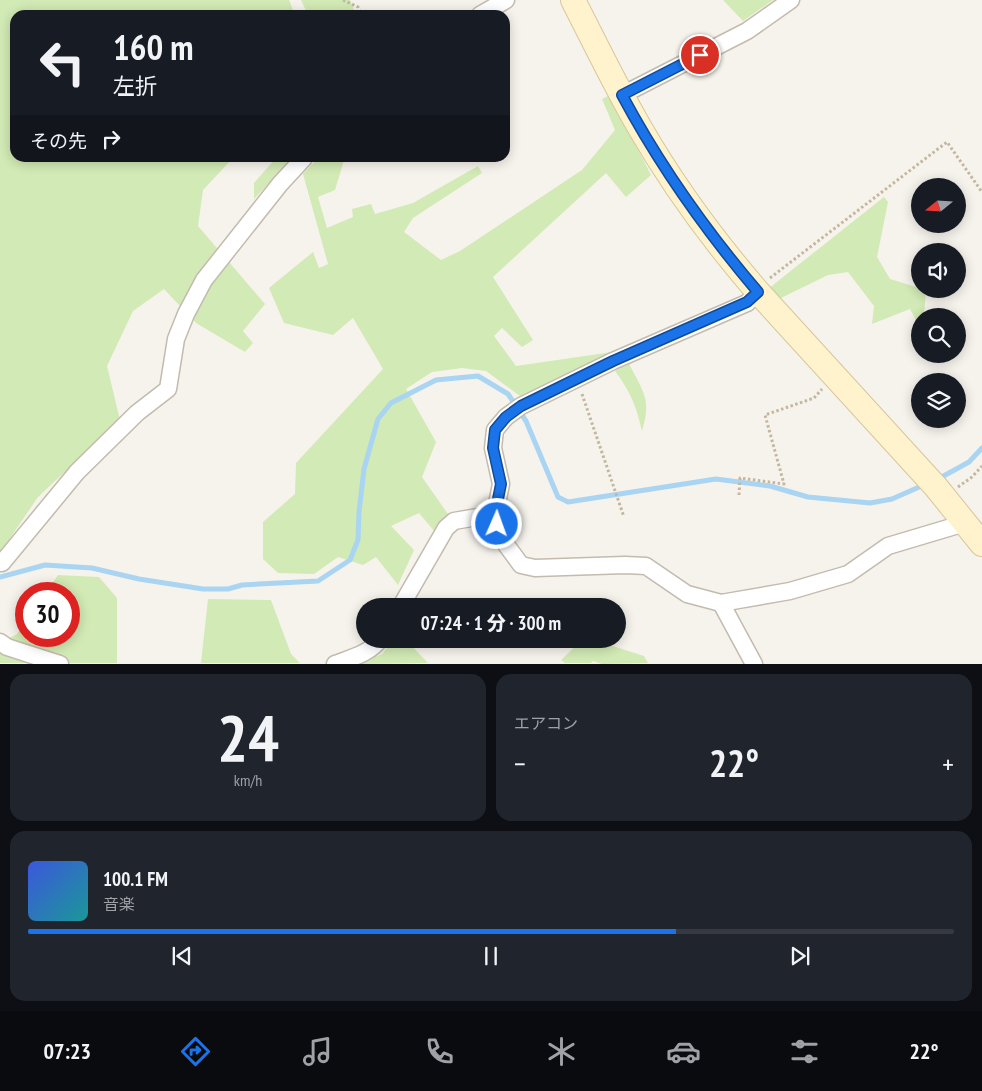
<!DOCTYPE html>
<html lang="ja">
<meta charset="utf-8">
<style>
:root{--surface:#171b24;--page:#20242c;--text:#f1f3f6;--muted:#9ea1a6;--line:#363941;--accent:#1a73e8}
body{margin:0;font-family:"PT Sans Narrow","Noto Sans JP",sans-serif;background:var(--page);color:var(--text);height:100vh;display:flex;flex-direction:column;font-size:19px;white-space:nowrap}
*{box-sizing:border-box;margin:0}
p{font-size:16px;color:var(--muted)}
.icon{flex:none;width:28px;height:28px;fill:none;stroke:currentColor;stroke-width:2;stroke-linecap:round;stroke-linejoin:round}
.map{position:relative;height:664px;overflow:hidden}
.details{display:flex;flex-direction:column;gap:10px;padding:10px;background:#0d0f14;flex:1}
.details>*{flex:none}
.top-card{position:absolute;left:10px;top:10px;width:500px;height:152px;border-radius:15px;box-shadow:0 2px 12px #0003;background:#171b24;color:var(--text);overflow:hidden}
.needle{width:32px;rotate:252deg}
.buttons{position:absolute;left:911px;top:178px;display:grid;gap:10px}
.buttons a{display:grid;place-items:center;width:55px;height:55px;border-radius:50%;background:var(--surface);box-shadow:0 2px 12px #0003;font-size:25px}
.speed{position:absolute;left:15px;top:582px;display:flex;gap:10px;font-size:25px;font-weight:700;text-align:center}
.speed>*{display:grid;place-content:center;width:65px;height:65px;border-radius:50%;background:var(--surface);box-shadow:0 2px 12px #0003;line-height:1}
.speed .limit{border:8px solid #d22;background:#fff;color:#111}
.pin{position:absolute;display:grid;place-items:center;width:42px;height:42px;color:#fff;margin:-21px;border:2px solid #fff;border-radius:50%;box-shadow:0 1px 5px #0007}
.me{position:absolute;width:55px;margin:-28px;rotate:2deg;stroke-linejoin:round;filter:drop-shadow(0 0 4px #0008)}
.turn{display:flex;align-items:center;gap:18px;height:105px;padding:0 20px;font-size:22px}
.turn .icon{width:65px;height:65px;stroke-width:2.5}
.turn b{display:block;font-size:35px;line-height:42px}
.then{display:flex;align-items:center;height:48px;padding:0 20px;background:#0003;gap:10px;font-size:19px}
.big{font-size:38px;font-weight:800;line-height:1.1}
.details .tile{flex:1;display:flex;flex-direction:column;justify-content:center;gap:8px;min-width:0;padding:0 18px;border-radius:15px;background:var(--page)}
.details .dial{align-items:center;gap:0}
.dial b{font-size:65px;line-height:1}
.song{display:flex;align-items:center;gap:15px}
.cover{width:60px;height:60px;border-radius:8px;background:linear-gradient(135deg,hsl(230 70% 55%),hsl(180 70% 35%))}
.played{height:5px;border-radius:2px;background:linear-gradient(90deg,var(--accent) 70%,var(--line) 70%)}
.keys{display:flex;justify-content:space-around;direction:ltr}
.heat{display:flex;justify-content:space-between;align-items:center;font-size:28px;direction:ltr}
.details .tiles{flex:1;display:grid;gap:10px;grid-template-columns:1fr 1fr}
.tile:last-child{grid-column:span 2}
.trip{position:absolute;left:356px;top:598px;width:270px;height:50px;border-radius:25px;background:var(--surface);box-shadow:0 2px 12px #0003;font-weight:800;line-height:50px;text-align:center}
.menu{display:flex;height:80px;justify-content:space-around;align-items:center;background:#090b0e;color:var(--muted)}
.menu .icon{width:35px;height:35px}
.menu .selected{color:var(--accent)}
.menu b{font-size:22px;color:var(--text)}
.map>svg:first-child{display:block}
</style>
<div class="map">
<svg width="982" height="664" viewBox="0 0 982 664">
<rect width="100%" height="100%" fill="#f6f3ec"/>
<!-- green -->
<g fill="#d2eab5">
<path d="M 0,0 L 289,0 L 295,15 L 15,15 L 15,158 L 233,158 L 203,190 L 198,226 L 265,304 L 243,331 L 253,343 L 245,352 L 196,323 L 164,289 L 133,311 L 107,366 L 120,420 L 38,497 L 0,553 Z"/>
<path d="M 301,0 L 350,0 L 356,15 L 308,15 Z"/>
<path d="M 723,0 L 773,0 L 743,21 Z"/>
<path d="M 610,95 L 651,175 L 626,197 L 606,173 L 493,277 L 533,340 L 522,347 L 502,328 L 494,336 L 516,366 L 619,351 L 520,396 L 486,371 L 462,368 L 432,372 L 406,389 L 436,442 L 422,477 L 450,517 L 435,532 L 419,513 L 391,526 L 414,550 L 398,585 L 376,557 L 363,565 L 338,557 L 314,574 L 278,573 L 263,559 L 263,522 L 295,494 L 296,463 L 383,369 L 353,318 L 333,335 L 284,323 L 269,288 L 313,252 L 319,268 L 328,264 L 303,174 L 318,158 L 343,158 L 344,160 L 335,190 L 318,197 L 327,228 L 353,217 L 352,209 L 371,204 L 375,214 L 413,203 L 478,166 L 482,173 L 413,218 L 404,232 L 441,260 L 460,251 L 582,170 L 615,130 L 602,99 Z"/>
<path d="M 276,158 L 292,158 L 254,199 L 254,183 Z"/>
<path d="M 884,197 L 888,202 L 877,257 L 890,279 L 926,290 L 924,316 L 920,316 L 920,328 L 910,309 L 872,324 L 874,306 L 848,272 L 828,275 L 779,299 L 768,289 Z"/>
<path d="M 629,364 C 643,391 652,400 642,431 C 636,405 631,393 615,371 Z"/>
<path d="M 58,575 L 99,577 L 117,598 L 117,663 L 0,663 L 0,643 L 17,634 L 26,621 L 26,636 L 69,636 L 69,594 L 45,594 Z"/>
<path d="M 208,599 L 271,600 L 291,654 L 300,663 L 201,663 Z"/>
<path d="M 394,639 L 405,639 L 428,663 L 358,664 L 382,654 Z"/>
<path d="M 583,639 L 591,639 L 644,656 L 648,663 L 602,664 L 593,661 L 591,663 L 565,663 L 561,660 Z"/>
</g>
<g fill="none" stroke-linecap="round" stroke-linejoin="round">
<!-- stream -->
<g stroke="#a9d4f2" stroke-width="5">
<path d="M 938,479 L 969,462 L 982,448"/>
<path d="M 0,577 L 45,565 L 92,568 L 139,579 L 203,589 L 228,589 L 242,585 L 318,581 L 350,560 L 358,540 L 359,512 L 364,469 L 378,419 L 391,403 L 436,380 L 478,376 L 508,394 L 526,421 L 558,497 L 568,502 L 716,479 L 770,486 L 808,497 L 870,503 L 892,499 L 926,484"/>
</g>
<defs>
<g id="street">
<path d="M 480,15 L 506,0"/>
<path d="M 622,95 L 747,31 L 791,0"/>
<path d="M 758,292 L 747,303 L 613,361 L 521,406 L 506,417 L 495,430 L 493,448 L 501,484 L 495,514 L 499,535 L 521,565 L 535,568 L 625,565 L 646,566 L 687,594 L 721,603 L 790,591 L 848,574 L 888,546 L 965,523"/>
<path d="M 0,563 L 2,563 L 77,472 L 137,413 L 168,389 L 176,339 L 186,314 L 204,280 L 280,184 L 304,158"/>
<path d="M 721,603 L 754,664"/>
<path d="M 401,606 L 446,528 L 454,521 L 495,514"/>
<path d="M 0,642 L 7,647 L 60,664"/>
<path d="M 335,664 C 351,658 371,653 380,639"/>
</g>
<path id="secondary" d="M 573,0 C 595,43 616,87 640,128 C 674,187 714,241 758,292 L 936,487 L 982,544"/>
</defs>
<!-- street casing -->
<use href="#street" stroke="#c2bbae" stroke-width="19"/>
<!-- secondary casing -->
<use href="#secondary" stroke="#d6c79b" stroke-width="26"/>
<!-- path -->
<g stroke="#c4b79f" stroke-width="3" stroke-dasharray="2.5 2.5" stroke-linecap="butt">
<path d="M 343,0 L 358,7 L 362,15"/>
<path d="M 770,278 L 947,142 L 982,192"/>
<path d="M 582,394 L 624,517"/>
<path d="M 958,487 L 972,477 L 982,466"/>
<path d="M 739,495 L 740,478 L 784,484 L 765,415 L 814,398 L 822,389"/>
</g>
<!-- street -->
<use href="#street" stroke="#fff" stroke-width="16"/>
<!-- secondary -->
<use href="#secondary" stroke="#fff3cd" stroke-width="24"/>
</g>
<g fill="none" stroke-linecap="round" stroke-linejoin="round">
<defs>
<path id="route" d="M 497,524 L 495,514 L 501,484 L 493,448 L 495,430 L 506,417 L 521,406 L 613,361 L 747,302 L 758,292 C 706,231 660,166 622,95 L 700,55"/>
</defs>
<!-- route casing -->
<use href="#route" stroke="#114b97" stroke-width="12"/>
<!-- route -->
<use href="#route" stroke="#1a73e8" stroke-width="9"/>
</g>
</svg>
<div class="buttons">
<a><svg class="needle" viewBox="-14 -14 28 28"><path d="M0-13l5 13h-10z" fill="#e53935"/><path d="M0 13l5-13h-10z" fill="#9ea1a6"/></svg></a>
<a><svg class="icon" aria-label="sound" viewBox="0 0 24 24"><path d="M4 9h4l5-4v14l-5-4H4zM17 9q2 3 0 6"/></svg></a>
<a><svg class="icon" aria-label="search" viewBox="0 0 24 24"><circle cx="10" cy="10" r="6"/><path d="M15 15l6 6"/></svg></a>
<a><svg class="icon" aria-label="layers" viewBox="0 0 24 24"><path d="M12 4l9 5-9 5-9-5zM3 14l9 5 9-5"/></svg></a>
</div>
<div class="speed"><div class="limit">30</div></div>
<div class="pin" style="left:700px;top:55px;background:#d93025"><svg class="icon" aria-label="arrive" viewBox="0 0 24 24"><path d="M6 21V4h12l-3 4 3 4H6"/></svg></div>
<svg class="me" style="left:497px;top:524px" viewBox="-20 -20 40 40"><circle r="17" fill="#1a73e8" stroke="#fff" stroke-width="3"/><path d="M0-11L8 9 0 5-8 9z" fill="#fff"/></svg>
<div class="trip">07:24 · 1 分 · 300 m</div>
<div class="top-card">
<div class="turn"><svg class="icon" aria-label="left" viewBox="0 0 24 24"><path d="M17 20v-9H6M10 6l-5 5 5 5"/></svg><div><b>160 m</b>左折</div></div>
<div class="then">その先<svg class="icon" aria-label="right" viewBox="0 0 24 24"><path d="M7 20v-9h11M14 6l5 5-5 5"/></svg></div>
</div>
</div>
<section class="details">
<div class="tiles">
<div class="tile dial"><b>24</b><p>km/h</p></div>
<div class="tile"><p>エアコン</p>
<div class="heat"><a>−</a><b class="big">22°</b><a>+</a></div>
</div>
<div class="tile">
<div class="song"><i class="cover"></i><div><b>100.1 FM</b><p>音楽</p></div></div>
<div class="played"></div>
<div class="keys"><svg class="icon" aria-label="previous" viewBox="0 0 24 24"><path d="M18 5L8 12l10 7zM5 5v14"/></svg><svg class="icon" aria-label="pause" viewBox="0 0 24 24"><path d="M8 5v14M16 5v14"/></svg><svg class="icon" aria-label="next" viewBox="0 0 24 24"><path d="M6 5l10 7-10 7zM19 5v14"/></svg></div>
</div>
</div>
</section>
<nav class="menu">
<b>07:23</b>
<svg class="icon selected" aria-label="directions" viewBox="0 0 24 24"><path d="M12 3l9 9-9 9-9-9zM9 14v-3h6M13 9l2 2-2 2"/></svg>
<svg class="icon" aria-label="music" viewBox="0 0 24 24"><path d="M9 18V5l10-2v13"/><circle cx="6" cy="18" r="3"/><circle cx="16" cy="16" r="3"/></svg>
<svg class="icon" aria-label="phone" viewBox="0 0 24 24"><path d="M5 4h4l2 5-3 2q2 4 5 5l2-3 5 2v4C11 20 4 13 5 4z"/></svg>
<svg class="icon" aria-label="climate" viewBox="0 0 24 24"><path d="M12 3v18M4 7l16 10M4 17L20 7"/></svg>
<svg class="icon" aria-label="car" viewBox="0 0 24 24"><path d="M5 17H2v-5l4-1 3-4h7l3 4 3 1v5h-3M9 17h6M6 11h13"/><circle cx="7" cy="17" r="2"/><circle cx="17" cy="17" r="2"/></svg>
<svg class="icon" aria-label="filters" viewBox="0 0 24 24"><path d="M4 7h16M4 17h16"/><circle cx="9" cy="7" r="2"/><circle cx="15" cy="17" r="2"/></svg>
<b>22°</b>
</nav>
